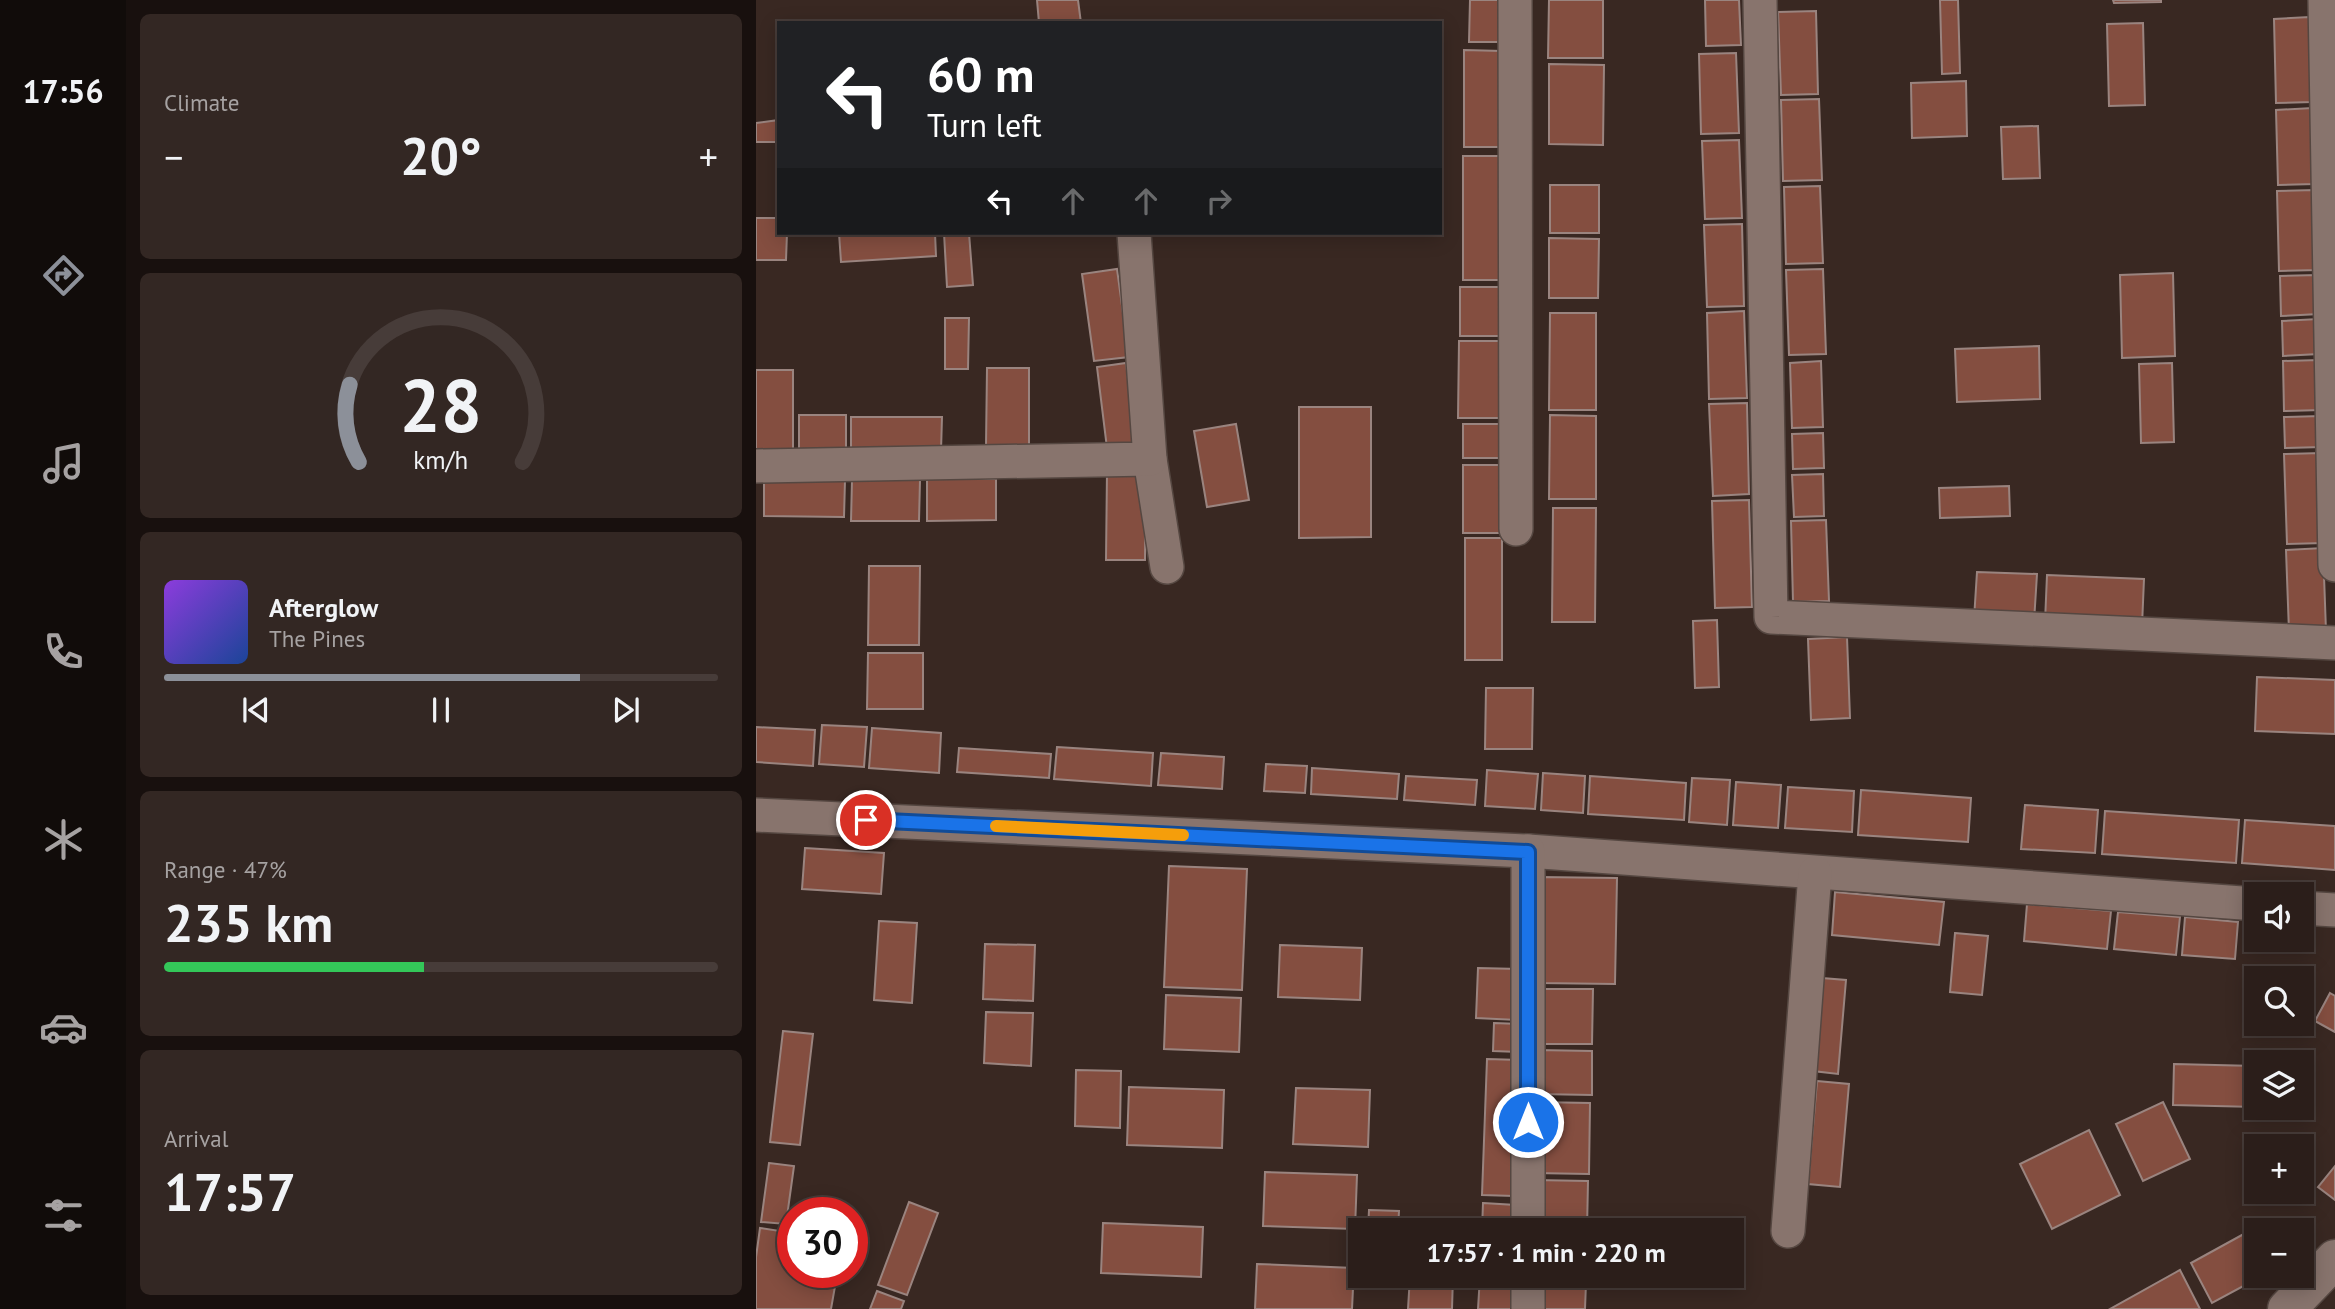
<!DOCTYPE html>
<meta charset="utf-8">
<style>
:root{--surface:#2b1e1a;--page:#332723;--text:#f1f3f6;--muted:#a6a2a2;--line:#473c39;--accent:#8c9099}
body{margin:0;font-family:"PT Sans",sans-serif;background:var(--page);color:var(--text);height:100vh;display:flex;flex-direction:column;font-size:26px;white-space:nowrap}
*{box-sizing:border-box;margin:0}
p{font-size:23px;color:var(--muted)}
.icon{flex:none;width:38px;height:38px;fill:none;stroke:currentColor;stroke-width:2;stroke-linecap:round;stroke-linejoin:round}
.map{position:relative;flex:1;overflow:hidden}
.panel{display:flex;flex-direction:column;gap:14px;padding:14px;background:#18100e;width:630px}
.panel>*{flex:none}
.guide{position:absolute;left:21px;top:21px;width:665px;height:214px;border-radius:0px;box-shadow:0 4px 18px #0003,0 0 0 2px var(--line);background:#202124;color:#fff;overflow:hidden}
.buttons{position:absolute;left:1488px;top:882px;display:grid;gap:14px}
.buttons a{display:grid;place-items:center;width:70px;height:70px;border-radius:0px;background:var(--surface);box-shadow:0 4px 18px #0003,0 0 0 2px var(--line);font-size:35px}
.speed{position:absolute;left:21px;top:1197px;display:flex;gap:14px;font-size:35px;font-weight:700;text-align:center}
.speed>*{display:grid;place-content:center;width:91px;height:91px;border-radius:50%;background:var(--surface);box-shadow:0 4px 18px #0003,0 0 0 2px var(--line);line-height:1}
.speed .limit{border:10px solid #d22;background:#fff;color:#111}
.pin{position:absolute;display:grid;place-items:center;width:60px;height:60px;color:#fff;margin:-30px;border:4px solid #fff;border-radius:50%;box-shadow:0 2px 7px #0007}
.me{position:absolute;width:77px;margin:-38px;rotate:0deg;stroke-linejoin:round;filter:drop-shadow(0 0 5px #0008)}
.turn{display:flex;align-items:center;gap:24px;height:147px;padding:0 35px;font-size:32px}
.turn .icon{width:91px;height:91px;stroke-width:2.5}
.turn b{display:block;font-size:49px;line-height:60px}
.lanes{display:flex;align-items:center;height:66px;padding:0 35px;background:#0003;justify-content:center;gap:35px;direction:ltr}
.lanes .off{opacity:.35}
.big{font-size:52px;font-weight:700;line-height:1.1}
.panel .tile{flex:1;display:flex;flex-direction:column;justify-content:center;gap:10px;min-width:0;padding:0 24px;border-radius:10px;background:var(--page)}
.panel .dial{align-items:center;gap:0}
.dial svg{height:182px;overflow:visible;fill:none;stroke:var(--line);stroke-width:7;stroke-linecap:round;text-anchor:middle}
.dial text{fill:var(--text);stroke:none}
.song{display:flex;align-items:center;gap:21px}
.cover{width:84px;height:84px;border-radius:10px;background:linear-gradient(135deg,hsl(270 70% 55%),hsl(220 70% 35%))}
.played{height:7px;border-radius:4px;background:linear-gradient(90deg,var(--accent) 75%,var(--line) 75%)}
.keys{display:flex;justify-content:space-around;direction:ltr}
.heat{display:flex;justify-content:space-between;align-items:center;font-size:38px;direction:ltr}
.charge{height:10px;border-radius:5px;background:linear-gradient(90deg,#34c759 47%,var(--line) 0)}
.trip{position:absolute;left:592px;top:1218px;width:396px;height:70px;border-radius:0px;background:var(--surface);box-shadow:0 4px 18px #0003,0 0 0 2px var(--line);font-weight:700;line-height:70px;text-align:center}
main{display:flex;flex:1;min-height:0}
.tabs{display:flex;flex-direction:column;width:126px;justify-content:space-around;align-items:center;background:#110c0a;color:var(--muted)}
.tabs .icon{width:49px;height:49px}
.tabs .selected{color:var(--accent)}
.tabs b{font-size:32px;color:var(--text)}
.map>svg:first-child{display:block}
</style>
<main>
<nav class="tabs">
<b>17:56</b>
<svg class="icon selected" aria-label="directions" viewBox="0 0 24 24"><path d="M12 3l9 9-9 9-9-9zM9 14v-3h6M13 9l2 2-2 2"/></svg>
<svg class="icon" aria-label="music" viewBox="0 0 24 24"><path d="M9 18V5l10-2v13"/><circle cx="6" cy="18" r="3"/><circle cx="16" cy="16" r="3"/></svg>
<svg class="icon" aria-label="phone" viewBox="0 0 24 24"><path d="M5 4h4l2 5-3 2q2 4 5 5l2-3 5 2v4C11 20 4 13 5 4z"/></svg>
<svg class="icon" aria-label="climate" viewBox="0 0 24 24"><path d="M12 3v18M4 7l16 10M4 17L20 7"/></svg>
<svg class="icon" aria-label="car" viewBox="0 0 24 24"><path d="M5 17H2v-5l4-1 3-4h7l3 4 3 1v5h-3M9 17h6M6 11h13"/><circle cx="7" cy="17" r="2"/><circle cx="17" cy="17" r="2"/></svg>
<svg class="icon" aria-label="filters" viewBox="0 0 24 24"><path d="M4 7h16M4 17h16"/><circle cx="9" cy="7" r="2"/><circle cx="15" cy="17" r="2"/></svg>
</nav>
<section class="panel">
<div class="tile"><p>Climate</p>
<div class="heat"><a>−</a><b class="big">20°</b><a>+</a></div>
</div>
<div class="tile dial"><svg viewBox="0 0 100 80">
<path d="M14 69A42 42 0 1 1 86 69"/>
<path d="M14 69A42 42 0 0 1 10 35" stroke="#8c9099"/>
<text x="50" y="56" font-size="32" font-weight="700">28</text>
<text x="50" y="72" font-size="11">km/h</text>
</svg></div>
<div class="tile">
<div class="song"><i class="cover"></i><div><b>Afterglow</b><p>The Pines</p></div></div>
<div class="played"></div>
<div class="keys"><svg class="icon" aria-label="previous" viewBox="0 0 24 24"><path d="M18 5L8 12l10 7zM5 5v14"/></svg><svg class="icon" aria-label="pause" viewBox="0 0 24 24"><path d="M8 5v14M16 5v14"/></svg><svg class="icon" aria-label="next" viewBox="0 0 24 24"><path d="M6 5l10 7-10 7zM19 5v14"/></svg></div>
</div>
<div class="tile"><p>Range · 47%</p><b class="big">235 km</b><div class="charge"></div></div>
<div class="tile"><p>Arrival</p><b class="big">17:57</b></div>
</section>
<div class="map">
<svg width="1579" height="1309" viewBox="0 0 1579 1309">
<rect width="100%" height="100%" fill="#392822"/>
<!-- building -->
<g fill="#844e40" stroke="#9a847f" stroke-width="2">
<path d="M 281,0 L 322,0 L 325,23 L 283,23 Z"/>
<path d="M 714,0 L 747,0 L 747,42 L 713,42 Z"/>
<path d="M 793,0 L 847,0 L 847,58 L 792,58 Z"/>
<path d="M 949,0 L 983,0 L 985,45 L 950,46 Z"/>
<path d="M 1184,0 L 1202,0 L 1204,73 L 1186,74 Z"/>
<path d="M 1357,0 L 1405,0 L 1405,2 L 1358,3 Z"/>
<path d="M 1060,11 L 1062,94 L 1025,95 L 1022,12 Z"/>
<path d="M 1553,17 L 1556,102 L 1520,103 L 1518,19 Z"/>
<path d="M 1387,23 L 1389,105 L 1353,106 L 1351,24 Z"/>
<path d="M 708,50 L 746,51 L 746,147 L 708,147 Z"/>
<path d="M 980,53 L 983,133 L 945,134 L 943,54 Z"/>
<path d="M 793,64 L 848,65 L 847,145 L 793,144 Z"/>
<path d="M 1210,81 L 1211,136 L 1156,138 L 1155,83 Z"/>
<path d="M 1063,99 L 1066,180 L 1027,181 L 1025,100 Z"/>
<path d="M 1556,108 L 1559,184 L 1522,185 L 1520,110 Z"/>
<path d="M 23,120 L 23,142 L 0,142 L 0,123 Z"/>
<path d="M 1282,126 L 1284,178 L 1247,179 L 1245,127 Z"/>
<path d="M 983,140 L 986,218 L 949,219 L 946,141 Z"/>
<rect x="707" y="156" width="39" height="124"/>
<rect x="794" y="185" width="49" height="48"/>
<path d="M 1064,186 L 1067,263 L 1030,264 L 1028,187 Z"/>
<path d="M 1559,190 L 1562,270 L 1523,271 L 1521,191 Z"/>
<path d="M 0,218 L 23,218 L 23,233 L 31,233 L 30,260 L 0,260 Z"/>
<path d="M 986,224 L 988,306 L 951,307 L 948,225 Z"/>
<path d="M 83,233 L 179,233 L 180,256 L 85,262 Z"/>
<path d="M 188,233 L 213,233 L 217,285 L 191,287 Z"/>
<path d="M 793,238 L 843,239 L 842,298 L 793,298 Z"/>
<path d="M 361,269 L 373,357 L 338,361 L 326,274 Z"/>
<path d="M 1067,269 L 1070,354 L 1033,355 L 1030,270 Z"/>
<path d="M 1417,273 L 1419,356 L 1366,358 L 1364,275 Z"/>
<path d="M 1562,275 L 1563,314 L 1525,316 L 1524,276 Z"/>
<rect x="704" y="287" width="41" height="49"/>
<path d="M 988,311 L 991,398 L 953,399 L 951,313 Z"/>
<path d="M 794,313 L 840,313 L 840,410 L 793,410 Z"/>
<path d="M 189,318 L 213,318 L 212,369 L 189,369 Z"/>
<path d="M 1562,319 L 1563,354 L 1527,356 L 1526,321 Z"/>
<path d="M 703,341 L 747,341 L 746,418 L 702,418 Z"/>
<path d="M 1283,346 L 1284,399 L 1201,402 L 1199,349 Z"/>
<path d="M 1563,360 L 1565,410 L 1528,411 L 1527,361 Z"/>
<path d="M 1065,361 L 1067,427 L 1036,428 L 1034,363 Z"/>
<path d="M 370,363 L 380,444 L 351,448 L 341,367 Z"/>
<path d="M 1416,363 L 1418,442 L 1385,443 L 1383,364 Z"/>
<path d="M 231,368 L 273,368 L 273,446 L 230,446 Z"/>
<rect x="0" y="370" width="37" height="81"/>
<path d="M 991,403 L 993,494 L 957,496 L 953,404 Z"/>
<path d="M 543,407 L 615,407 L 615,537 L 543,538 Z"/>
<path d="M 43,415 L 90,415 L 90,453 L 43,452 Z"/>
<path d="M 794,415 L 840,416 L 840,499 L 793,499 Z"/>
<path d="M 1565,416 L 1566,447 L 1529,448 L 1528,417 Z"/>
<path d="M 95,417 L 186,417 L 185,451 L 95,451 Z"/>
<path d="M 480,424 L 493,500 L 451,507 L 438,431 Z"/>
<rect x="707" y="424" width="39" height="34"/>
<path d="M 1067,433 L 1068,468 L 1037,469 L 1036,434 Z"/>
<path d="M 1565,453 L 1568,543 L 1531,544 L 1528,454 Z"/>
<path d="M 707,465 L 747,465 L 746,533 L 707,533 Z"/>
<path d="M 351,471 L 390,471 L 389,560 L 350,560 Z"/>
<path d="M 1067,474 L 1068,516 L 1038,517 L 1036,475 Z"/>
<path d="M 171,479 L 240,479 L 240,520 L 171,521 Z"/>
<path d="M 8,480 L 89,480 L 88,517 L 8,516 Z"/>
<path d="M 96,480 L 164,480 L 163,521 L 95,521 Z"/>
<path d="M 1253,486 L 1254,516 L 1184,518 L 1183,488 Z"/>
<path d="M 993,500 L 996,607 L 959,608 L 956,501 Z"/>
<path d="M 797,508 L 840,508 L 839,622 L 796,622 Z"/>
<path d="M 1070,520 L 1073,601 L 1037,602 L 1035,521 Z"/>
<rect x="709" y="538" width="37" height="122"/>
<path d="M 1567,548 L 1570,631 L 1533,632 L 1530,550 Z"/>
<path d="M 113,566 L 164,566 L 163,645 L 112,645 Z"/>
<path d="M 1221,572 L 1281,574 L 1278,622 L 1218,619 Z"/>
<path d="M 1291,575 L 1388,579 L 1386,626 L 1289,622 Z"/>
<path d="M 961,620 L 963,687 L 939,688 L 937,621 Z"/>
<path d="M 1091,637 L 1094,718 L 1055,720 L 1052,639 Z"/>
<path d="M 112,653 L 167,653 L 167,709 L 111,709 Z"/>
<path d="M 1501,677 L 1579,680 L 1579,734 L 1499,731 Z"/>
<path d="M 730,688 L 777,688 L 776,749 L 729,749 Z"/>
<path d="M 66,725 L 111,727 L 108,767 L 63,764 Z"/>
<path d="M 0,727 L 59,730 L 57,766 L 0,762 Z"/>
<path d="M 116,728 L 185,733 L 183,773 L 113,768 Z"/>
<path d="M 301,747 L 397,753 L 395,786 L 298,779 Z"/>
<path d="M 203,748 L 295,754 L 293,778 L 201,772 Z"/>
<path d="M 405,753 L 468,757 L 466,789 L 402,785 Z"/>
<path d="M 510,764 L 551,766 L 549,793 L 508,791 Z"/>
<path d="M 556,768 L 643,774 L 641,799 L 555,794 Z"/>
<path d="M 731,770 L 782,774 L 779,809 L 729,806 Z"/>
<path d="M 787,773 L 829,776 L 827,813 L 785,810 Z"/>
<path d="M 650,776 L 721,780 L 719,805 L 648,800 Z"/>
<path d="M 834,776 L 930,783 L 928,820 L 832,814 Z"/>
<path d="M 936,778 L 974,780 L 971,825 L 933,822 Z"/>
<path d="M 980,782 L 1025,785 L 1022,828 L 977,825 Z"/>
<path d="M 1032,787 L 1098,791 L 1096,832 L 1029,828 Z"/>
<path d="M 1105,790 L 1215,798 L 1212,842 L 1102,835 Z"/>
<path d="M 1269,805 L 1342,810 L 1339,853 L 1265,849 Z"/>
<path d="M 1349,811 L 1483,820 L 1480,863 L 1346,854 Z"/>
<path d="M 1489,820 L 1579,826 L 1579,870 L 1486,863 Z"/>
<path d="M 49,848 L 128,853 L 125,894 L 46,889 Z"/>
<path d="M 413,866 L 491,869 L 486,990 L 408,987 Z"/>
<path d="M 784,877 L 861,878 L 859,984 L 783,983 Z"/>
<path d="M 1079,892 L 1188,902 L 1183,945 L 1076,935 Z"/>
<path d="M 1271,904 L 1355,911 L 1351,949 L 1268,941 Z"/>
<path d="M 1362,912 L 1424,917 L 1420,955 L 1358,949 Z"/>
<path d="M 1429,917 L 1482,922 L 1479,959 L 1426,955 Z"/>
<path d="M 123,921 L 161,923 L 156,1003 L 118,1000 Z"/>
<path d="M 1199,933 L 1232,936 L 1226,995 L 1194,992 Z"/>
<path d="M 229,944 L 279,945 L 277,1001 L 227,999 Z"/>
<path d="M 524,945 L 606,948 L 604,1000 L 522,997 Z"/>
<path d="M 722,968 L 763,969 L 761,1020 L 720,1018 Z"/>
<path d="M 1066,978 L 1090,980 L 1082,1074 L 1057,1071 Z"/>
<path d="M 783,989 L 837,989 L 836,1044 L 782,1044 Z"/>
<path d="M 1574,993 L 1579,996 L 1579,1032 L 1559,1021 Z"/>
<path d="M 410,995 L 485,998 L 483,1052 L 408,1049 Z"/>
<path d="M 230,1012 L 277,1013 L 275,1066 L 228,1063 Z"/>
<path d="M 738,1023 L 764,1024 L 763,1052 L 737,1051 Z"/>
<path d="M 27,1031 L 57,1034 L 44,1145 L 14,1142 Z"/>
<path d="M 781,1050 L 836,1051 L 836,1095 L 781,1094 Z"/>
<path d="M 731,1059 L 764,1060 L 758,1196 L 726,1195 Z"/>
<path d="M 1418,1064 L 1500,1066 L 1500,1107 L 1417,1105 Z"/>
<path d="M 320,1070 L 365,1071 L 364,1128 L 319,1126 Z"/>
<path d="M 1061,1081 L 1093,1084 L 1084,1187 L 1052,1184 Z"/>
<path d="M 373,1087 L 468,1090 L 466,1148 L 371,1145 Z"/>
<path d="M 540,1088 L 614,1090 L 612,1147 L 537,1144 Z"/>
<path d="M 780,1102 L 834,1103 L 833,1174 L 778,1173 Z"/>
<path d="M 1407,1102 L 1434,1159 L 1387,1181 L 1360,1124 Z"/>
<path d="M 1333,1130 L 1364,1195 L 1296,1229 L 1264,1164 Z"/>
<path d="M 13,1163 L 38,1166 L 30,1224 L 5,1222 Z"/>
<path d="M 1579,1166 L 1579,1200 L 1562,1187 Z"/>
<path d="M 509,1172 L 601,1175 L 599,1229 L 507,1226 Z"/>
<path d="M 779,1180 L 832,1181 L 831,1230 L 778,1230 Z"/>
<path d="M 153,1202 L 182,1213 L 151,1295 L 122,1285 Z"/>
<path d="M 727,1203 L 760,1205 L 759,1230 L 726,1230 Z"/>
<path d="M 613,1210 L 643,1211 L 642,1230 L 612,1230 Z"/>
<path d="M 347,1223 L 447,1227 L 445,1277 L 345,1273 Z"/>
<path d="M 1506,1224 L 1509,1230 L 1500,1230 L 1500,1276 L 1506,1276 L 1456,1303 L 1435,1263 Z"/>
<path d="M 4,1228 L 37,1233 L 37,1272 L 61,1272 L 81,1275 L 75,1309 L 0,1309 L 0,1257 Z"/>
<path d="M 501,1264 L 598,1268 L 596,1309 L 499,1309 Z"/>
<path d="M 1424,1270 L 1444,1309 L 1354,1309 Z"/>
<path d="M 654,1276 L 697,1276 L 696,1309 L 652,1309 Z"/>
<path d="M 724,1276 L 757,1276 L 756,1309 L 722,1309 Z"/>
<path d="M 781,1282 L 830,1283 L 829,1309 L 780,1309 Z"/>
<path d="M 121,1291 L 148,1301 L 145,1309 L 114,1309 Z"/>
</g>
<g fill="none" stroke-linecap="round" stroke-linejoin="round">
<defs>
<g id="street">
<path d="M 759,0 L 760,529"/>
<path d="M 1004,0 L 1015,617 L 1579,643"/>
<path d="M 1569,0 L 1579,565"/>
<path d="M 394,459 L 411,567"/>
<path d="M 0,466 L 394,459 L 378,233"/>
<path d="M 0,815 L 772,851 L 1500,904"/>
<path d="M 772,851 L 772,1230"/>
<path d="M 1545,908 L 1579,910"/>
<path d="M 1032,1231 L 1059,873"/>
<path d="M 772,1276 L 772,1309"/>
</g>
<path id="secondary" d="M 1531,1309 L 1579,1259"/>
</defs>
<!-- street casing -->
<use href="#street" stroke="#554741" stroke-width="36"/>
<!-- secondary casing -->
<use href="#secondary" stroke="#554741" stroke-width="41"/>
<!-- street -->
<use href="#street" stroke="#88746d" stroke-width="33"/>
<!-- secondary -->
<use href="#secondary" stroke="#88746d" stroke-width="38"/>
</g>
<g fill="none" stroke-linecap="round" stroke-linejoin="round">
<defs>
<path id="route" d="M 110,820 L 772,852 L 772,1122"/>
</defs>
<!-- route casing -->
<use href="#route" stroke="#114b97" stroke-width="18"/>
<!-- route -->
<use href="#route" stroke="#1a73e8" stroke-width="12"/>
<!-- slow -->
<path stroke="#f59e0b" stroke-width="12" d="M 240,826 L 427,835"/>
</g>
</svg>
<div class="buttons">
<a><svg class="icon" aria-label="sound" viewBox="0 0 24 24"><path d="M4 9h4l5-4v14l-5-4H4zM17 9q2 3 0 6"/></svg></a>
<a><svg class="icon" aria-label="search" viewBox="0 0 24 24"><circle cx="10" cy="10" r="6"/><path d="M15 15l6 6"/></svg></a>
<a><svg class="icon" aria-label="layers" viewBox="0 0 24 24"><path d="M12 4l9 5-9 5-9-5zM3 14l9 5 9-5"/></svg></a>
<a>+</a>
<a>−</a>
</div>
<div class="speed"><div class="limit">30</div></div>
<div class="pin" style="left:110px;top:820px;background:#d93025"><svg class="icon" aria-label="arrive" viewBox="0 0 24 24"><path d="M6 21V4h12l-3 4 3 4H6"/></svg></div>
<svg class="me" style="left:772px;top:1122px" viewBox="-20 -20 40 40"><circle r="17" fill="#1a73e8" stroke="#fff" stroke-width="3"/><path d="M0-11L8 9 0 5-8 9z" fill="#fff"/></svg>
<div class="trip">17:57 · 1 min · 220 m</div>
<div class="guide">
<div class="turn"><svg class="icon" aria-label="left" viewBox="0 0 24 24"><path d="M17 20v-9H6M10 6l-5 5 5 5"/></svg><div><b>60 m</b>Turn left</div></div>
<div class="lanes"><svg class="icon" aria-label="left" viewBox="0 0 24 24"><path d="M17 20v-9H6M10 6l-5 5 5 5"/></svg><svg class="icon off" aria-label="ahead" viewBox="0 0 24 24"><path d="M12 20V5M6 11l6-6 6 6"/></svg><svg class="icon off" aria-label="ahead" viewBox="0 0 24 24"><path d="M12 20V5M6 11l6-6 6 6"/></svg><svg class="icon off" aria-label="right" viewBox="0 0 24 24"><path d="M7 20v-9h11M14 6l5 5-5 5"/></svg></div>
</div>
</div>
</main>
